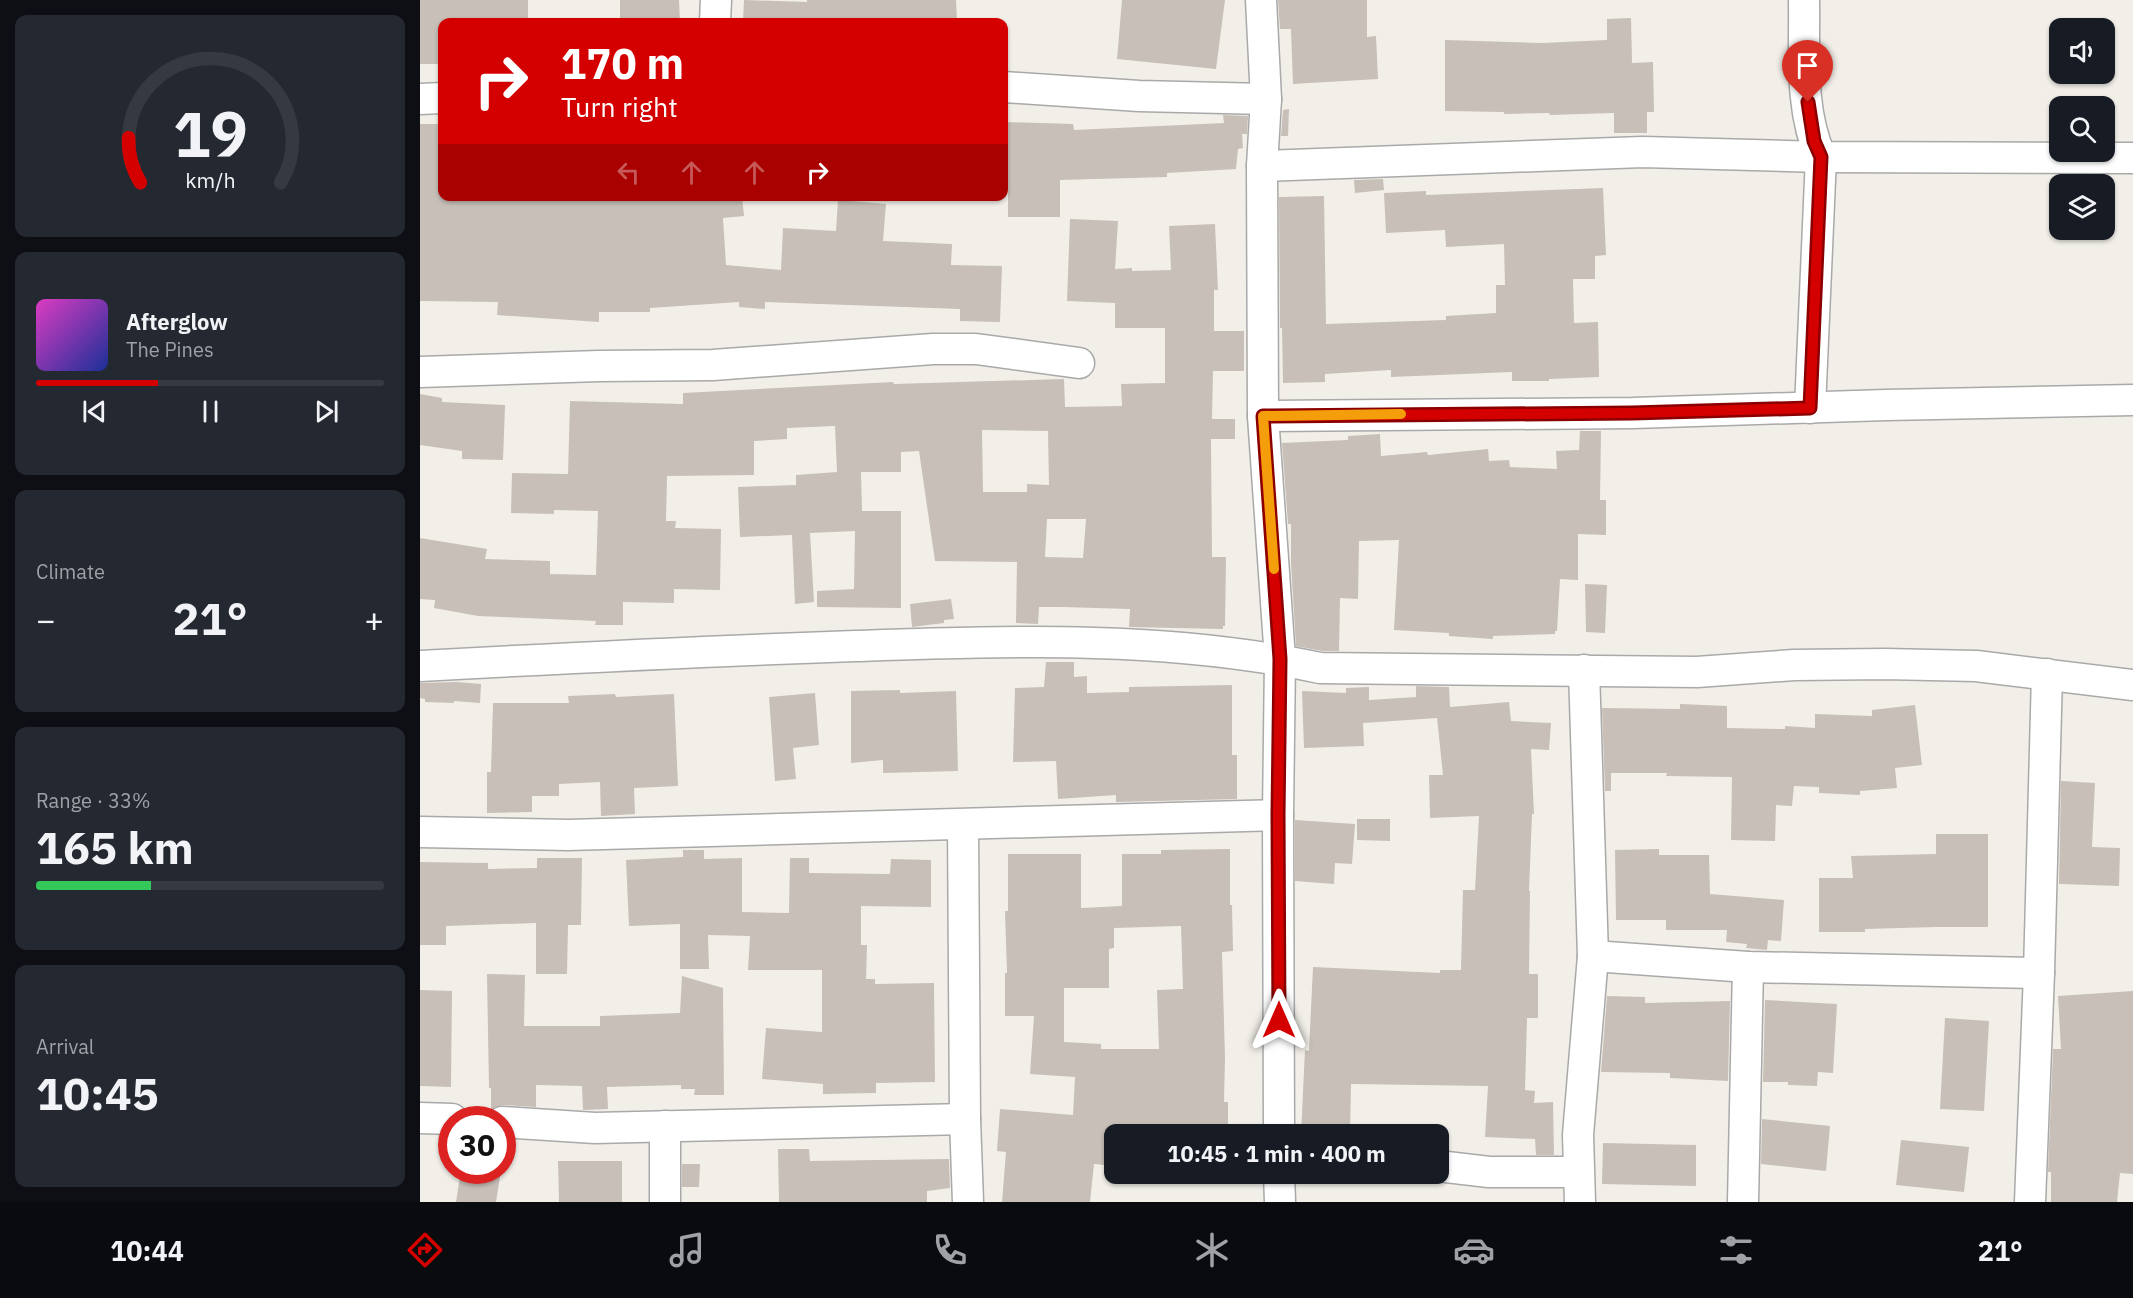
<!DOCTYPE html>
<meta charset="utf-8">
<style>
:root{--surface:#171b24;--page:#242831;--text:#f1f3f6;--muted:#9ea1a6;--line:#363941;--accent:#d40000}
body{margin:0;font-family:"IBM Plex Sans",sans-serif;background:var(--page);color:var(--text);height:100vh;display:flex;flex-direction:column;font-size:22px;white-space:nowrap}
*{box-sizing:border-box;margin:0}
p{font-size:20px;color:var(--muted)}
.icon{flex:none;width:33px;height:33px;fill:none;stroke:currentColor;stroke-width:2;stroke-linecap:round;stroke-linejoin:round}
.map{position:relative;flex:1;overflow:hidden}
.details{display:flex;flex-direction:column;gap:15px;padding:15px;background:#0d0f14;width:420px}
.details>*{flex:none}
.hud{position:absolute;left:18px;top:18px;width:570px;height:183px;border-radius:12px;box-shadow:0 2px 4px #0004;background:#d40000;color:#fff;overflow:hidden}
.buttons{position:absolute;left:1629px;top:18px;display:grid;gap:12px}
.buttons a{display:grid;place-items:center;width:66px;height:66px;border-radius:12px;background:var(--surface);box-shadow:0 2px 4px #0004;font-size:30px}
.speed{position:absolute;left:18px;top:1106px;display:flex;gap:12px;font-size:30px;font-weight:700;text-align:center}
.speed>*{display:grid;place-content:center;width:78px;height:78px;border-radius:50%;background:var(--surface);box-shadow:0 2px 4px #0004;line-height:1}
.speed .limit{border:9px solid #d22;background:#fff;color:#111}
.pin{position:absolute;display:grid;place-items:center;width:51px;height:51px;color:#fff;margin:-62px -26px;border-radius:50% 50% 50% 0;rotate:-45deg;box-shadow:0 0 6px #0007}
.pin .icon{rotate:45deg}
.me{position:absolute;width:66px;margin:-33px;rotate:0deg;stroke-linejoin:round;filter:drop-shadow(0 0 4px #0008)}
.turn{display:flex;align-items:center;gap:21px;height:126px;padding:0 24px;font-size:27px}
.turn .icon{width:78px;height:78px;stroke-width:2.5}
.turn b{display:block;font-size:42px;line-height:51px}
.lanes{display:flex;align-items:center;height:57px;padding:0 24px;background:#0003;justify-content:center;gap:30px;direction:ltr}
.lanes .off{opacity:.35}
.big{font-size:45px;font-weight:800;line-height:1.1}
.details .widget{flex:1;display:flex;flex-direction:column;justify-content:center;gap:9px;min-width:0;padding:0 21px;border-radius:12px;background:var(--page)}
.details .dial{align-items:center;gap:0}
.dial svg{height:156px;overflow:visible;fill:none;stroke:var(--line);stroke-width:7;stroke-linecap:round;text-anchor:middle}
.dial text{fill:var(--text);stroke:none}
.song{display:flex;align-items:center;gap:18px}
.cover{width:72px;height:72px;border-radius:9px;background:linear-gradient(135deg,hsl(310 70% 55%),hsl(230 70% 35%))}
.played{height:6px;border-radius:3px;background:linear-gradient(90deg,var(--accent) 35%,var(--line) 35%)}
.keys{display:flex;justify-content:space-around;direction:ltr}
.heat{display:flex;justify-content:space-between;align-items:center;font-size:33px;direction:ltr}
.charge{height:9px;border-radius:4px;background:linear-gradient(90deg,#34c759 33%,var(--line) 0)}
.trip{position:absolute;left:684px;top:1124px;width:345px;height:60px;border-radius:12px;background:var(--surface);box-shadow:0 2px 4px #0004;font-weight:800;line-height:60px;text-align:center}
.tabs{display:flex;height:96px;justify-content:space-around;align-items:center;background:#090b0e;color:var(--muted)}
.tabs .icon{width:42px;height:42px}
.tabs .active{color:var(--accent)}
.tabs b{font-size:27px;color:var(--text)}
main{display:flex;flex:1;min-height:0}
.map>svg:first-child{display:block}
</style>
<main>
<section class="details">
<div class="widget dial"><svg viewBox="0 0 100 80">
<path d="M14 69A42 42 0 1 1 86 69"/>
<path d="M14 69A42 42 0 0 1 8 46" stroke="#d40000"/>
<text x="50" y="56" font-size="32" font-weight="700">19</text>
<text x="50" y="72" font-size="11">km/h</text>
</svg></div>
<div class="widget">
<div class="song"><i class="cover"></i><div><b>Afterglow</b><p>The Pines</p></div></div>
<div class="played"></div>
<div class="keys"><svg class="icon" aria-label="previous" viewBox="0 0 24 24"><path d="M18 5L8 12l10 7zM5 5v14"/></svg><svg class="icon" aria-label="pause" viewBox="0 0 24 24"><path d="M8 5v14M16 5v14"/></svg><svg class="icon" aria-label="next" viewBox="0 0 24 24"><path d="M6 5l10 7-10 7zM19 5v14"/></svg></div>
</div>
<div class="widget"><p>Climate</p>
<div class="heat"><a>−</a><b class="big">21°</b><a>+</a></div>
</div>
<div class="widget"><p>Range · 33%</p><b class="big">165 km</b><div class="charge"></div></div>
<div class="widget"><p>Arrival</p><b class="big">10:45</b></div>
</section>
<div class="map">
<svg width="1713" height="1202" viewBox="0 0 1713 1202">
<rect width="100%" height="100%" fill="#f2efe9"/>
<!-- building -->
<g fill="#c7bfb8" fill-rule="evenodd">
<path d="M 0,0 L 108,0 L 108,22 L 22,22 L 22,64 L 0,64 Z"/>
<path d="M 200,0 L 259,0 L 260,22 L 200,22 Z"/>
<path d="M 324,0 L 387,2 L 387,0 L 536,0 L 537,22 L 323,22 Z"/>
<path d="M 702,0 L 805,0 L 796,69 L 697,59 Z"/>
<path d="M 858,0 L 947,0 L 947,37 L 956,36 L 958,79 L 873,84 L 871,29 L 860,29 Z"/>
<path d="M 1211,18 L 1212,63 L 1233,62 L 1234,112 L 1227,112 L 1227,133 L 1194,133 L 1194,113 L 1130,115 L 1129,113 L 1084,114 L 1084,112 L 1025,111 L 1025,40 L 1122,43 L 1187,40 L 1187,19 Z"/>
<path d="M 869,109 L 868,136 L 861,136 L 863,110 Z"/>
<path d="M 803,115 L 828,116 L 827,134 L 822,134 L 823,148 L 818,149 L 816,169 L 747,173 L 747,177 L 640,180 L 640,217 L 588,217 L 588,183 L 584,183 L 584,122 L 653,124 L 654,130 L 804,123 Z"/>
<path d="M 0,124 L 22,124 L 22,196 L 322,196 L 324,216 L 303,218 L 306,265 L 361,270 L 363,228 L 416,231 L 418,200 L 466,204 L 463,241 L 532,244 L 531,265 L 582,266 L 580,322 L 540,321 L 540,309 L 345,302 L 345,309 L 319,307 L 319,302 L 230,308 L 230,312 L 179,312 L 179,322 L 77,315 L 78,302 L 0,301 Z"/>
<path d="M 963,179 L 964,190 L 935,193 L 934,180 Z"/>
<path d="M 1183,188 L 1186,255 L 1175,256 L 1175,279 L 1153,279 L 1154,323 L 1178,322 L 1179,377 L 1129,379 L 1129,381 L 1092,381 L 1092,372 L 971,377 L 971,370 L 905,374 L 905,382 L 863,383 L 862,328 L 860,328 L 859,197 L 904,196 L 906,324 L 1026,320 L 1026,316 L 1076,313 L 1076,285 L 1085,285 L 1084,244 L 1026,247 L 1025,230 L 966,233 L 964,193 L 1006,191 L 1006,195 Z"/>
<path d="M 650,219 L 698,221 L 695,269 L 712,268 L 712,271 L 751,270 L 749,226 L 795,224 L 798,290 L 794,290 L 794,331 L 824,331 L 824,371 L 793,371 L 792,419 L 815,419 L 815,439 L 791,439 L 792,557 L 806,557 L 805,626 L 803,626 L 803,629 L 709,627 L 710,609 L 642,607 L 619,607 L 618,624 L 596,623 L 597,562 L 515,561 L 499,451 L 481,452 L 481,472 L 441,472 L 442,511 L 481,511 L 481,608 L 397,607 L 397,591 L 434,589 L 435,531 L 390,533 L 394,602 L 375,604 L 372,535 L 320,537 L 318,487 L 376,485 L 376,475 L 417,472 L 415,426 L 367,428 L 367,439 L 334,441 L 334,475 L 247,476 L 246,521 L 256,521 L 255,528 L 301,529 L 300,590 L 254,589 L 254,603 L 203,602 L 203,625 L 175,625 L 176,621 L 58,616 L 14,608 L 15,600 L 0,599 L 0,538 L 67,549 L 65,559 L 130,561 L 130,574 L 176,575 L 178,511 L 134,510 L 134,514 L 91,513 L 92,473 L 148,474 L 150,401 L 263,404 L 263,393 L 473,382 L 474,384 L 644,379 L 645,407 L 702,406 L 701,384 L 745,383 L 745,328 L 695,328 L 695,303 L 647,301 ZM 562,430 L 628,431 L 629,485 L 607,484 L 607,492 L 563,492 ZM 627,519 L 666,519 L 663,558 L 625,557 Z"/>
<path d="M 0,394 L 22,398 L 22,402 L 85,405 L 83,460 L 42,459 L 42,451 L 0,445 Z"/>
<path d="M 1160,431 L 1181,431 L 1180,500 L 1186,500 L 1186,535 L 1158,534 L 1158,580 L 1140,579 L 1137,631 L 1135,631 L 1135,634 L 1073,636 L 1073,639 L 1029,636 L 1029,633 L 974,630 L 979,540 L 939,541 L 938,599 L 920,598 L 919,651 L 902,651 L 876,646 L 871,564 L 871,524 L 868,524 L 862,443 L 928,440 L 928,436 L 960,434 L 961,456 L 1007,452 L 1008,455 L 1068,449 L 1069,461 L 1089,460 L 1090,467 L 1137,469 L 1136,451 L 1159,450 Z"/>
<path d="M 1165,584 L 1187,585 L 1185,633 L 1166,632 Z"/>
<path d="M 531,599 L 534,619 L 524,620 L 524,623 L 492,627 L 490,604 Z"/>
<path d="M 626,662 L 654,662 L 654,677 L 667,676 L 667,693 L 709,692 L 709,687 L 812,685 L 812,755 L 817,755 L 817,799 L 696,802 L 696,795 L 638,799 L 636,761 L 593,762 L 595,688 L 624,687 Z"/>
<path d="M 37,682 L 61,684 L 60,703 L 34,701 L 34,703 L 5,702 L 5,699 L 0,698 L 0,683 Z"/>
<path d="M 996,686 L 1029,687 L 1030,707 L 1089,702 L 1091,721 L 1131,723 L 1129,750 L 1111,749 L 1114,814 L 1112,814 L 1109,891 L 1110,891 L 1109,974 L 1118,974 L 1118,1018 L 1107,1018 L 1105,1090 L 1115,1091 L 1114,1103 L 1133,1102 L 1134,1155 L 1116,1155 L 1115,1139 L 1065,1137 L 1068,1086 L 931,1084 L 930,1134 L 881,1134 L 885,1050 L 889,1051 L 893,967 L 1020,973 L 1020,970 L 1041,970 L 1043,890 L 1055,890 L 1059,816 L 1010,818 L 1009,775 L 1023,775 L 1017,718 L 943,723 L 944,746 L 884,748 L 882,691 L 926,693 L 926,688 L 949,687 L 949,700 L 996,697 Z"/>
<path d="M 480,690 L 480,693 L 536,691 L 538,771 L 463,773 L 463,760 L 431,763 L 431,691 Z"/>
<path d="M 395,693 L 399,745 L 373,748 L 376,779 L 355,781 L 349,697 Z"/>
<path d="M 195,694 L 196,697 L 254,694 L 258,786 L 214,788 L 215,814 L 181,816 L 180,782 L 139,784 L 139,796 L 112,796 L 112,812 L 67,813 L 67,772 L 71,772 L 73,703 L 149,703 L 148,696 Z"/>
<path d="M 1260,704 L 1307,706 L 1307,728 L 1365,729 L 1365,726 L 1395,728 L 1395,714 L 1452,716 L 1452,710 L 1495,705 L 1502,765 L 1475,768 L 1477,788 L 1440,791 L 1440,795 L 1399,793 L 1399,787 L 1374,786 L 1372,806 L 1356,805 L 1355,841 L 1311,840 L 1312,777 L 1246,776 L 1247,773 L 1191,773 L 1191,791 L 1185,791 L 1182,708 L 1260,709 Z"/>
<path d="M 1641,781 L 1675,783 L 1672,847 L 1700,848 L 1699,886 L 1639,884 Z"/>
<path d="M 937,819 L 970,819 L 970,841 L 937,840 Z"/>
<path d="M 875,820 L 935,824 L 932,864 L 915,863 L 914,884 L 875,881 Z"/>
<path d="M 1516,834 L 1568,834 L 1568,927 L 1516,927 L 1445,929 L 1445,932 L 1399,932 L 1399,878 L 1433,878 L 1431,856 L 1516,854 Z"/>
<path d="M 810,849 L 810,905 L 812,905 L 813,951 L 802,952 L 805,1058 L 804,1102 L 808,1102 L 808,1134 L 694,1134 L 694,1166 L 674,1164 L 670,1202 L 582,1202 L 586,1152 L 577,1151 L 580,1109 L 653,1115 L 655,1077 L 610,1074 L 614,1016 L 585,1016 L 585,973 L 587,973 L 585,911 L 588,911 L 588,854 L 661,854 L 661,908 L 662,908 L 702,906 L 702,854 L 741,854 L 741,850 ZM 761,926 L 763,989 L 737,990 L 739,1049 L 681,1049 L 681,1044 L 644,1042 L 644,988 L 689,988 L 689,949 L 694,948 L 694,928 Z"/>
<path d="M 1239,849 L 1239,855 L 1289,855 L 1290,894 L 1364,900 L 1361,941 L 1348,940 L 1347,950 L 1326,948 L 1327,944 L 1306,942 L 1307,930 L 1246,930 L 1246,920 L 1196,920 L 1195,850 Z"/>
<path d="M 263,850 L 284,850 L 284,859 L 322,858 L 322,912 L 369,913 L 370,858 L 389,858 L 389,873 L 470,874 L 471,859 L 511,860 L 511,907 L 441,906 L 441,945 L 447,945 L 446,979 L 455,979 L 455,984 L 514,983 L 515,1082 L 456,1083 L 456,1093 L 403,1094 L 403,1084 L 342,1079 L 346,1028 L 402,1032 L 402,970 L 328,970 L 330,936 L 288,935 L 289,969 L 260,969 L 260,924 L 209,926 L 206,860 L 263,857 Z"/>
<path d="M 117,858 L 162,858 L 161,925 L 148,925 L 147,974 L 116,974 L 116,923 L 26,926 L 26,945 L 0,945 L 0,862 L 68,863 L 68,869 L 117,868 Z"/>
<path d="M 67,974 L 105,975 L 104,1026 L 180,1026 L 180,1016 L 260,1013 L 262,976 L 303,988 L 304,1095 L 274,1095 L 275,1089 L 261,1089 L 261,1085 L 187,1087 L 188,1109 L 163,1110 L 162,1086 L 116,1085 L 116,1107 L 83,1105 L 71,1109 L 71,1088 L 69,1088 Z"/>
<path d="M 0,990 L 32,991 L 31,1087 L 0,1086 Z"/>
<path d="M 1713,991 L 1713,1174 L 1700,1173 L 1697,1202 L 1631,1202 L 1631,1172 L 1628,1172 L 1633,1049 L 1641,1049 L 1638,996 Z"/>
<path d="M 1187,996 L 1225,997 L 1225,1003 L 1310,1001 L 1308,1081 L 1250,1078 L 1250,1073 L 1181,1072 Z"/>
<path d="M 1345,1000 L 1417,1004 L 1413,1073 L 1398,1072 L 1397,1086 L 1368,1085 L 1368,1082 L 1343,1082 Z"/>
<path d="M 1525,1018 L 1569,1021 L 1564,1111 L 1520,1109 Z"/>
<path d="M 1342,1119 L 1410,1126 L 1406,1171 L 1341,1164 Z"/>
<path d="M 1481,1140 L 1549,1147 L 1544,1192 L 1476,1185 Z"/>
<path d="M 1183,1143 L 1276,1145 L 1276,1186 L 1182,1184 Z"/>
<path d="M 358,1149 L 389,1149 L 390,1161 L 529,1159 L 530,1188 L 507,1191 L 507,1202 L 359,1202 Z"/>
<path d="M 138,1161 L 202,1161 L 202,1202 L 139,1202 Z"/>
<path d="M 262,1164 L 280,1164 L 279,1187 L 262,1187 Z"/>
<path d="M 41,1170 L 81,1170 L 76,1202 L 36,1202 Z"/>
</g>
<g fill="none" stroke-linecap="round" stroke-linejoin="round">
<defs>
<g id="minor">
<path d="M 841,0 L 846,99 L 842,166 L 843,416 L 860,659 L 858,815 L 859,1134"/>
<path d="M 1384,0 C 1385,51 1379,110 1401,157 L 1390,408"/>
<path d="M 295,22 L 296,0"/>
<path d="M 584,87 L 719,96 L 846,99"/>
<path d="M 0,99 L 22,98"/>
<path d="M 842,166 L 1223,152 L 1401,157 L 1713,158"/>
<path d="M 0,372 L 179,366 L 293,365 L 513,349 L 556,349 L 659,363"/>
<path d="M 843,416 L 1213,413 L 1466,405 L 1713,400"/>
<path d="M 0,666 C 145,658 290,651 435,646 C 590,641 748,635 900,668 L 1277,672 L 1374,665 L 1465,664 L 1556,666 L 1713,685"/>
<path d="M 543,825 L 545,1119 L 548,1202"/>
<path d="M 0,832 L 148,835 L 858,815"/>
<path d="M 1173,956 L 1328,967 L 1619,973"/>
<path d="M 0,1118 L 32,1119"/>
<path d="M 82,1122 L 175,1128 L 545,1119"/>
<path d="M 1018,1166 L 1069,1172 L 1158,1172"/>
<path d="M 859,1173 L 860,1202"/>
<path d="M 245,1202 L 245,1126"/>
<path d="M 1160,1202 L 1158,1135 L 1173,956 L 1164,670"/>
<path d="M 1323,1202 L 1328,967"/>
<path d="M 1610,1202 L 1619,973 L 1627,674"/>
</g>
</defs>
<!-- minor casing -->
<use href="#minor" stroke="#a9a9a9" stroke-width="33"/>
<!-- minor -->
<use href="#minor" stroke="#fff" stroke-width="30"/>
</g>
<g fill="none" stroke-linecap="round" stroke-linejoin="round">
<defs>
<path id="route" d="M 859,1020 L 858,815 L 860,659 L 843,416 L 1212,413 L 1390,408 L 1401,157 L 1394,141 L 1388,102"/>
</defs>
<!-- route casing -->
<use href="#route" stroke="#8a0000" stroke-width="15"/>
<!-- route -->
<use href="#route" stroke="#d40000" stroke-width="10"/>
<!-- slow -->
<path stroke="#f59e0b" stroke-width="10" d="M 854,569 L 843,416 L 981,414"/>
</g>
</svg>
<div class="buttons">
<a><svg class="icon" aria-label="sound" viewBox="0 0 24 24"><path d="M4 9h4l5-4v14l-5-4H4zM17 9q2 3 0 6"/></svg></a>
<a><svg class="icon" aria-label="search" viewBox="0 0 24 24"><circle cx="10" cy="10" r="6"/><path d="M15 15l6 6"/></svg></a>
<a><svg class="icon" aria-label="layers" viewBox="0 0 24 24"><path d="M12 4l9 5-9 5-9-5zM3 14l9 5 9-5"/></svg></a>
</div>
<div class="speed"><div class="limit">30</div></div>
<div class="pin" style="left:1388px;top:102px;background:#d93025"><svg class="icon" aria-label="arrive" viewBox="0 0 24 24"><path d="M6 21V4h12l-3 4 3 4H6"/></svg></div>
<svg class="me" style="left:859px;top:1020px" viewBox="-20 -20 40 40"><path d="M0-17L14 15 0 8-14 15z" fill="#d40000" stroke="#fff" stroke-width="4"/></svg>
<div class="trip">10:45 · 1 min · 400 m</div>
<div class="hud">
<div class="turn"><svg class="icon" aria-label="right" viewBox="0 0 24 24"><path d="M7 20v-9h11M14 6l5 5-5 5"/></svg><div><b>170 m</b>Turn right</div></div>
<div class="lanes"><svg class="icon off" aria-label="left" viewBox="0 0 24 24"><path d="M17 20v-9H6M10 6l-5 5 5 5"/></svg><svg class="icon off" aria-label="ahead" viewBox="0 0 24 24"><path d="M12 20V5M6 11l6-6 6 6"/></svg><svg class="icon off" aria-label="ahead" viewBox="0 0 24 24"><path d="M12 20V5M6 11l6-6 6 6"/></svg><svg class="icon" aria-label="right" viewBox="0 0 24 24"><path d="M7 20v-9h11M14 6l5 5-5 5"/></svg></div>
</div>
</div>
</main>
<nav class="tabs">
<b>10:44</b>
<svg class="icon active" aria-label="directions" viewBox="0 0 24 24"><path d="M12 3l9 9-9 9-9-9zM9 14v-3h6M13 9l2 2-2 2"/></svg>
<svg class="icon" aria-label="music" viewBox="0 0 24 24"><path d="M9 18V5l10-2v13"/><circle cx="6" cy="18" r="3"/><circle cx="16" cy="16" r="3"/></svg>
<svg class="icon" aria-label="phone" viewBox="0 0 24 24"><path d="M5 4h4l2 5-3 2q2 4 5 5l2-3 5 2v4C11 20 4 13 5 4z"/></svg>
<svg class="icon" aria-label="climate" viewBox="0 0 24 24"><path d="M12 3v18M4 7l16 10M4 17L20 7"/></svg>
<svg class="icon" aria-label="car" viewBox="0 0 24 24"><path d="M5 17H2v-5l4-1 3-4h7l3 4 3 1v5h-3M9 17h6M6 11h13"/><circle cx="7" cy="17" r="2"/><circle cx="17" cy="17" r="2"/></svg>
<svg class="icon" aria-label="filters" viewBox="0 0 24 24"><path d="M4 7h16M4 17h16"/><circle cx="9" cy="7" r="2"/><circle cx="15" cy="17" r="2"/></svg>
<b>21°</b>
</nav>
